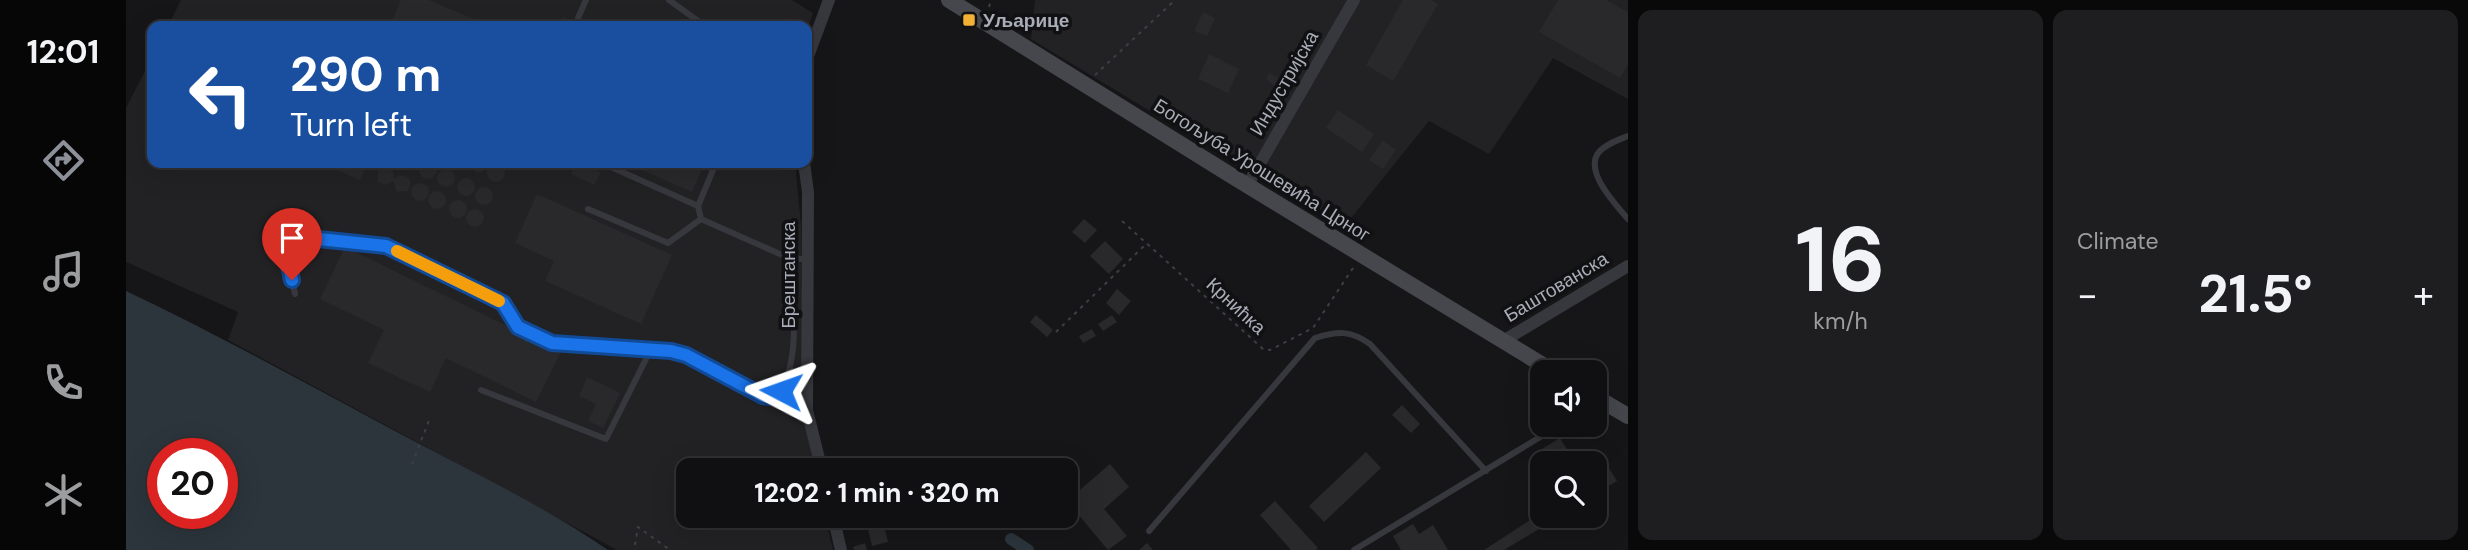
<!DOCTYPE html>
<meta charset="utf-8">
<style>
:root{--surface:#101012;--page:#1e1e20;--text:#f1f3f6;--muted:#9c9d9f;--line:#303032;--accent:#8c9099}
body{margin:0;font-family:"DM Sans",sans-serif;background:var(--page);color:var(--text);height:100vh;display:flex;flex-direction:column;font-size:26px;white-space:nowrap}
*{box-sizing:border-box;margin:0}
p{font-size:23px;color:var(--muted)}
.icon{flex:none;width:38px;height:38px;fill:none;stroke:currentColor;stroke-width:2;stroke-linecap:round;stroke-linejoin:round}
.map{position:relative;flex:1;overflow:hidden}
.side{display:flex;flex-direction:column;gap:10px;padding:10px;background:#09090a;width:840px}
.side>*{flex:none}
.top-card{position:absolute;left:21px;top:21px;width:665px;height:147px;border-radius:14px;box-shadow:0 7px 28px #0002,0 0 0 2px var(--line);background:#1a4fa0;color:#fff;overflow:hidden}
.controls{position:absolute;left:1404px;top:360px;display:grid;gap:14px}
.controls a{display:grid;place-items:center;width:77px;height:77px;border-radius:14px;background:var(--surface);box-shadow:0 7px 28px #0002,0 0 0 2px var(--line);font-size:35px}
.speed{position:absolute;left:21px;top:438px;display:flex;gap:14px;font-size:35px;font-weight:700;text-align:center}
.speed>*{display:grid;place-content:center;width:91px;height:91px;border-radius:50%;background:var(--surface);box-shadow:0 7px 28px #0002,0 0 0 2px var(--line);line-height:1}
.speed .limit{border:10px solid #d22;background:#fff;color:#111}
.pin{position:absolute;display:grid;place-items:center;width:60px;height:60px;color:#fff;margin:-72px -30px;border-radius:50% 50% 50% 0;rotate:-45deg;box-shadow:0 0 7px #0007}
.pin .icon{rotate:45deg}
.me{position:absolute;width:77px;margin:-38px;rotate:274deg;stroke-linejoin:round;filter:drop-shadow(0 0 5px #0008)}
.turn{display:flex;align-items:center;gap:24px;height:147px;padding:0 28px;font-size:32px}
.turn .icon{width:91px;height:91px;stroke-width:2.5}
.turn b{display:block;font-size:49px;line-height:60px}
.big{font-size:52px;font-weight:800;line-height:1.1}
.side .card{flex:1;display:flex;flex-direction:column;justify-content:center;gap:10px;min-width:0;padding:0 24px;border-radius:14px;background:var(--page)}
.side .dial{align-items:center;gap:0}
.dial b{font-size:91px;line-height:1}
.heat{display:flex;justify-content:space-between;align-items:center;font-size:38px;direction:ltr}
.side .tiles{flex:1;display:grid;gap:10px;grid-template-columns:repeat(2,1fr)}
.trip{position:absolute;left:550px;top:458px;width:402px;height:70px;border-radius:14px;background:var(--surface);box-shadow:0 7px 28px #0002,0 0 0 2px var(--line);font-weight:800;line-height:70px;text-align:center}
main{display:flex;flex:1;min-height:0}
.tab-bar{display:flex;flex-direction:column;width:126px;justify-content:space-around;align-items:center;background:#060607;color:var(--muted)}
.tab-bar .icon{width:49px;height:49px}
.tab-bar .on{color:var(--accent)}
.tab-bar b{font-size:32px;color:var(--text)}
.map>svg:first-child{display:block}
</style>
<main>
<nav class="tab-bar">
<b>12:01</b>
<svg class="icon on" aria-label="directions" viewBox="0 0 24 24"><path d="M12 3l9 9-9 9-9-9zM9 14v-3h6M13 9l2 2-2 2"/></svg>
<svg class="icon" aria-label="music" viewBox="0 0 24 24"><path d="M9 18V5l10-2v13"/><circle cx="6" cy="18" r="3"/><circle cx="16" cy="16" r="3"/></svg>
<svg class="icon" aria-label="phone" viewBox="0 0 24 24"><path d="M5 4h4l2 5-3 2q2 4 5 5l2-3 5 2v4C11 20 4 13 5 4z"/></svg>
<svg class="icon" aria-label="climate" viewBox="0 0 24 24"><path d="M12 3v18M4 7l16 10M4 17L20 7"/></svg>
</nav>
<div class="map">
<svg width="1502" height="550" viewBox="0 0 1502 550">
<rect width="100%" height="100%" fill="#161618"/>
<!-- built -->
<g fill="#222225">
<path d="M 55,0 L 666,0 L 687,13 L 681,32 L 681,26 L 42,26 Z"/>
<path d="M 909,0 L 1502,0 L 1502,99 L 1427,58 L 1363,154 L 1303,121 L 1217,228 L 905,39 Z"/>
<path d="M 26,57 L 26,163 L 669,163 L 675,225 L 676,364 L 689,471 L 562,471 L 562,516 L 699,516 L 707,550 L 491,550 L 102,340 L 112,312 L 0,262 L 0,108 Z"/>
</g>
<!-- water -->
<path fill="#2c353c" fill-rule="evenodd" d="M 0,291 C 91,334 179,383 269,431 C 340,469 415,504 482,550 L 0,550 ZM 37,453 L 96,453 L 96,513 L 37,513 Z"/>
<g fill="none" stroke-linecap="round" stroke-linejoin="round">
<!-- canal -->
<path stroke="#2c353c" stroke-width="12" d="M 885,539 L 902,550"/>
</g>
<!-- building -->
<g fill="#29292c">
<path d="M 275,0 L 303,0 L 364,26 L 264,26 Z"/>
<path d="M 1277,0 L 1304,0 L 1312,4 L 1267,81 L 1240,65 Z"/>
<path d="M 1432,0 L 1480,0 L 1502,12 L 1502,64 L 1494,78 L 1413,32 Z"/>
<path d="M 1077,12 L 1089,18 L 1081,36 L 1068,31 Z"/>
<path d="M 436,17 L 460,26 L 433,26 Z"/>
<circle cx="483" cy="24" r="4"/>
<path d="M 1083,54 L 1113,69 L 1102,93 L 1072,79 Z"/>
<path d="M 1143,73 L 1160,81 L 1155,92 L 1140,79 Z"/>
<path d="M 1212,110 L 1248,134 L 1236,152 L 1200,128 Z"/>
<path d="M 1257,140 L 1270,150 L 1257,169 L 1243,160 Z"/>
<circle cx="302" cy="170" r="9"/>
<path d="M 194,163 L 242,163 L 234,180 Z"/>
<path d="M 275,163 L 293,163 L 285,171 L 279,170 Z"/>
<path d="M 343,163 L 361,163 L 361,165 L 356,172 L 350,173 Z"/>
<path d="M 450,163 L 475,172 L 468,185 L 445,174 Z"/>
<path d="M 500,163 L 579,163 L 566,192 Z"/>
<circle cx="370" cy="173" r="9"/>
<path d="M 259,167 L 267,171 L 268,179 L 273,175 L 282,177 L 285,182 L 282,191 L 271,192 L 267,181 L 260,185 L 252,182 L 252,170 Z"/>
<circle cx="320" cy="178" r="9"/>
<circle cx="340" cy="187" r="9"/>
<circle cx="294" cy="192" r="9"/>
<circle cx="358" cy="196" r="9"/>
<circle cx="311" cy="200" r="9"/>
<path d="M 411,194 L 546,255 L 515,324 L 419,281 L 428,261 L 389,243 Z"/>
<circle cx="332" cy="209" r="9"/>
<circle cx="349" cy="218" r="9"/>
<path d="M 958,219 L 971,230 L 959,243 L 946,232 Z"/>
<path d="M 979,241 L 997,259 L 983,274 L 964,256 Z"/>
<path d="M 219,247 L 435,352 L 410,402 L 320,358 L 304,392 L 242,363 L 258,330 L 194,299 Z"/>
<path d="M 991,289 L 1005,301 L 993,315 L 980,303 Z"/>
<path d="M 910,315 L 927,330 L 921,337 L 904,322 Z"/>
<path d="M 986,315 L 991,322 L 977,331 L 972,324 Z"/>
<path d="M 966,329 L 970,336 L 957,343 L 953,336 Z"/>
<path d="M 461,377 L 494,393 L 477,428 L 462,421 L 470,404 L 453,396 Z"/>
<path d="M 1276,405 L 1294,424 L 1285,433 L 1266,415 Z"/>
<path d="M 1434,438 L 1450,464 L 1416,464 L 1416,467 L 1408,454 Z"/>
<path d="M 1240,452 L 1255,468 L 1198,522 L 1183,506 Z"/>
<path d="M 1476,457 L 1491,481 L 1468,495 L 1468,464 L 1465,464 Z"/>
<path d="M 984,464 L 1003,487 L 978,509 L 1001,536 L 982,550 L 941,501 Z"/>
<path d="M 1149,501 L 1192,548 L 1190,550 L 1165,550 L 1134,515 Z"/>
<path d="M 1412,515 L 1418,526 L 1378,550 L 1358,550 Z"/>
<path d="M 1287,524 L 1293,534 L 1307,525 L 1322,550 L 1275,550 L 1267,536 Z"/>
<path d="M 758,526 L 762,542 L 746,546 L 742,529 Z"/>
<path d="M 739,543 L 741,550 L 728,550 L 727,547 Z"/>
<path d="M 1021,543 L 1027,550 L 1013,550 Z"/>
</g>
<g fill="none" stroke-linecap="round" stroke-linejoin="round">
<!-- path -->
<g stroke="#3d3f44" stroke-width="2" stroke-dasharray="3.5 5" stroke-linecap="butt">
<path d="M 863,7 L 865,0"/>
<path d="M 969,75 L 1049,0"/>
<path d="M 996,221 L 1137,349 L 1144,350 L 1187,328 L 1227,268"/>
<path d="M 930,332 L 1020,244"/>
<path d="M 286,464 L 304,418"/>
<path d="M 509,545 L 512,527 L 544,550"/>
</g>
<!-- lane -->
<g stroke="#37383d" stroke-width="6">
<path d="M 543,0 L 579,26"/>
<path d="M 452,18 L 460,0"/>
<path d="M 1502,136 C 1492,140 1480,144 1473,152 C 1457,171 1490,205 1502,219"/>
<path d="M 476,163 L 572,206 L 575,219 L 665,259 L 682,259"/>
<path d="M 572,206 L 590,163"/>
<path d="M 462,209 L 542,243 L 575,219"/>
<path d="M 169,294 L 163,266 L 183,238 L 260,246 L 377,303 L 392,327 L 426,343 L 545,351 L 560,355 L 637,396 L 647,397 C 678,373 666,294 665,259"/>
<path d="M 355,390 L 480,439 L 524,351"/>
<path d="M 1023,531 L 1189,338 C 1212,331 1224,330 1244,344 L 1360,471"/>
<path d="M 1228,550 L 1434,425"/>
</g>
<!-- street -->
<g stroke="#37383d" stroke-width="12">
<path d="M 681,59 L 703,0"/>
<path d="M 678,163 L 682,192 L 681,410 L 696,471"/>
<path d="M 1121,186 L 1228,0"/>
<path d="M 1377,341 L 1502,266"/>
<path d="M 707,516 L 715,550"/>
</g>
<!-- secondary -->
<g stroke="#45474d" stroke-width="16">
<path d="M 823,0 L 1106,176 L 1430,373"/>
<path d="M 1468,396 L 1502,416"/>
</g>
</g>
<g fill="none" stroke-linecap="round" stroke-linejoin="round">
<defs>
<path id="route" d="M 166,280 L 163,266 L 183,238 L 260,246 L 377,303 L 392,327 L 426,343 L 545,351 L 560,355 L 637,396 L 647,397 L 655,391"/>
</defs>
<!-- route casing -->
<use href="#route" stroke="#114b97" stroke-width="18"/>
<!-- route -->
<use href="#route" stroke="#1a73e8" stroke-width="12"/>
<!-- slow -->
<path stroke="#f59e0b" stroke-width="12" d="M 271,251 L 373,301"/>
</g>
<!-- markers -->
<rect fill="#f2b134" stroke="#111113" stroke-width="2.5" x="836" y="13" width="14" height="14" rx="3.5"/>
<g text-anchor="middle" dominant-baseline="central" stroke-width="7" stroke-linejoin="round" paint-order="stroke">
<!-- poi labels -->
<g font-size="19" font-weight="bold" fill="#a8adb8" stroke="#111113" text-anchor="start">
<text x="857" y="20">Уљарице</text>
</g>
<!-- street labels -->
<g font-size="19" fill="#a8adb8" stroke="#111113">
<text transform="translate(1158 83) rotate(-60)">Индустријска</text>
<text transform="translate(1136 170) rotate(32)">Богољуба Урошевића Црног</text>
<text transform="translate(662 275) rotate(-90)">Брештанска</text>
<text transform="translate(1430 287) rotate(-31)">Баштованска</text>
<text transform="translate(1110 306) rotate(43)">Крнићка</text>
</g>
</g>
</svg>
<div class="controls">
<a><svg class="icon" aria-label="sound" viewBox="0 0 24 24"><path d="M4 9h4l5-4v14l-5-4H4zM17 9q2 3 0 6"/></svg></a>
<a><svg class="icon" aria-label="search" viewBox="0 0 24 24"><circle cx="10" cy="10" r="6"/><path d="M15 15l6 6"/></svg></a>
</div>
<div class="speed"><div class="limit">20</div></div>
<div class="pin" style="left:166px;top:280px;background:#d93025"><svg class="icon" aria-label="arrive" viewBox="0 0 24 24"><path d="M6 21V4h12l-3 4 3 4H6"/></svg></div>
<svg class="me" style="left:655px;top:391px" viewBox="-20 -20 40 40"><path d="M0-17L14 15 0 8-14 15z" fill="#1a73e8" stroke="#fff" stroke-width="4"/></svg>
<div class="trip">12:02 · 1 min · 320 m</div>
<div class="top-card">
<div class="turn"><svg class="icon" aria-label="left" viewBox="0 0 24 24"><path d="M17 20v-9H6M10 6l-5 5 5 5"/></svg><div><b>290 m</b>Turn left</div></div>
</div>
</div>
<section class="side">
<div class="tiles">
<div class="card dial"><b>16</b><p>km/h</p></div>
<div class="card"><p>Climate</p>
<div class="heat"><a>−</a><b class="big">21.5°</b><a>+</a></div>
</div>
</div>
</section>
</main>
